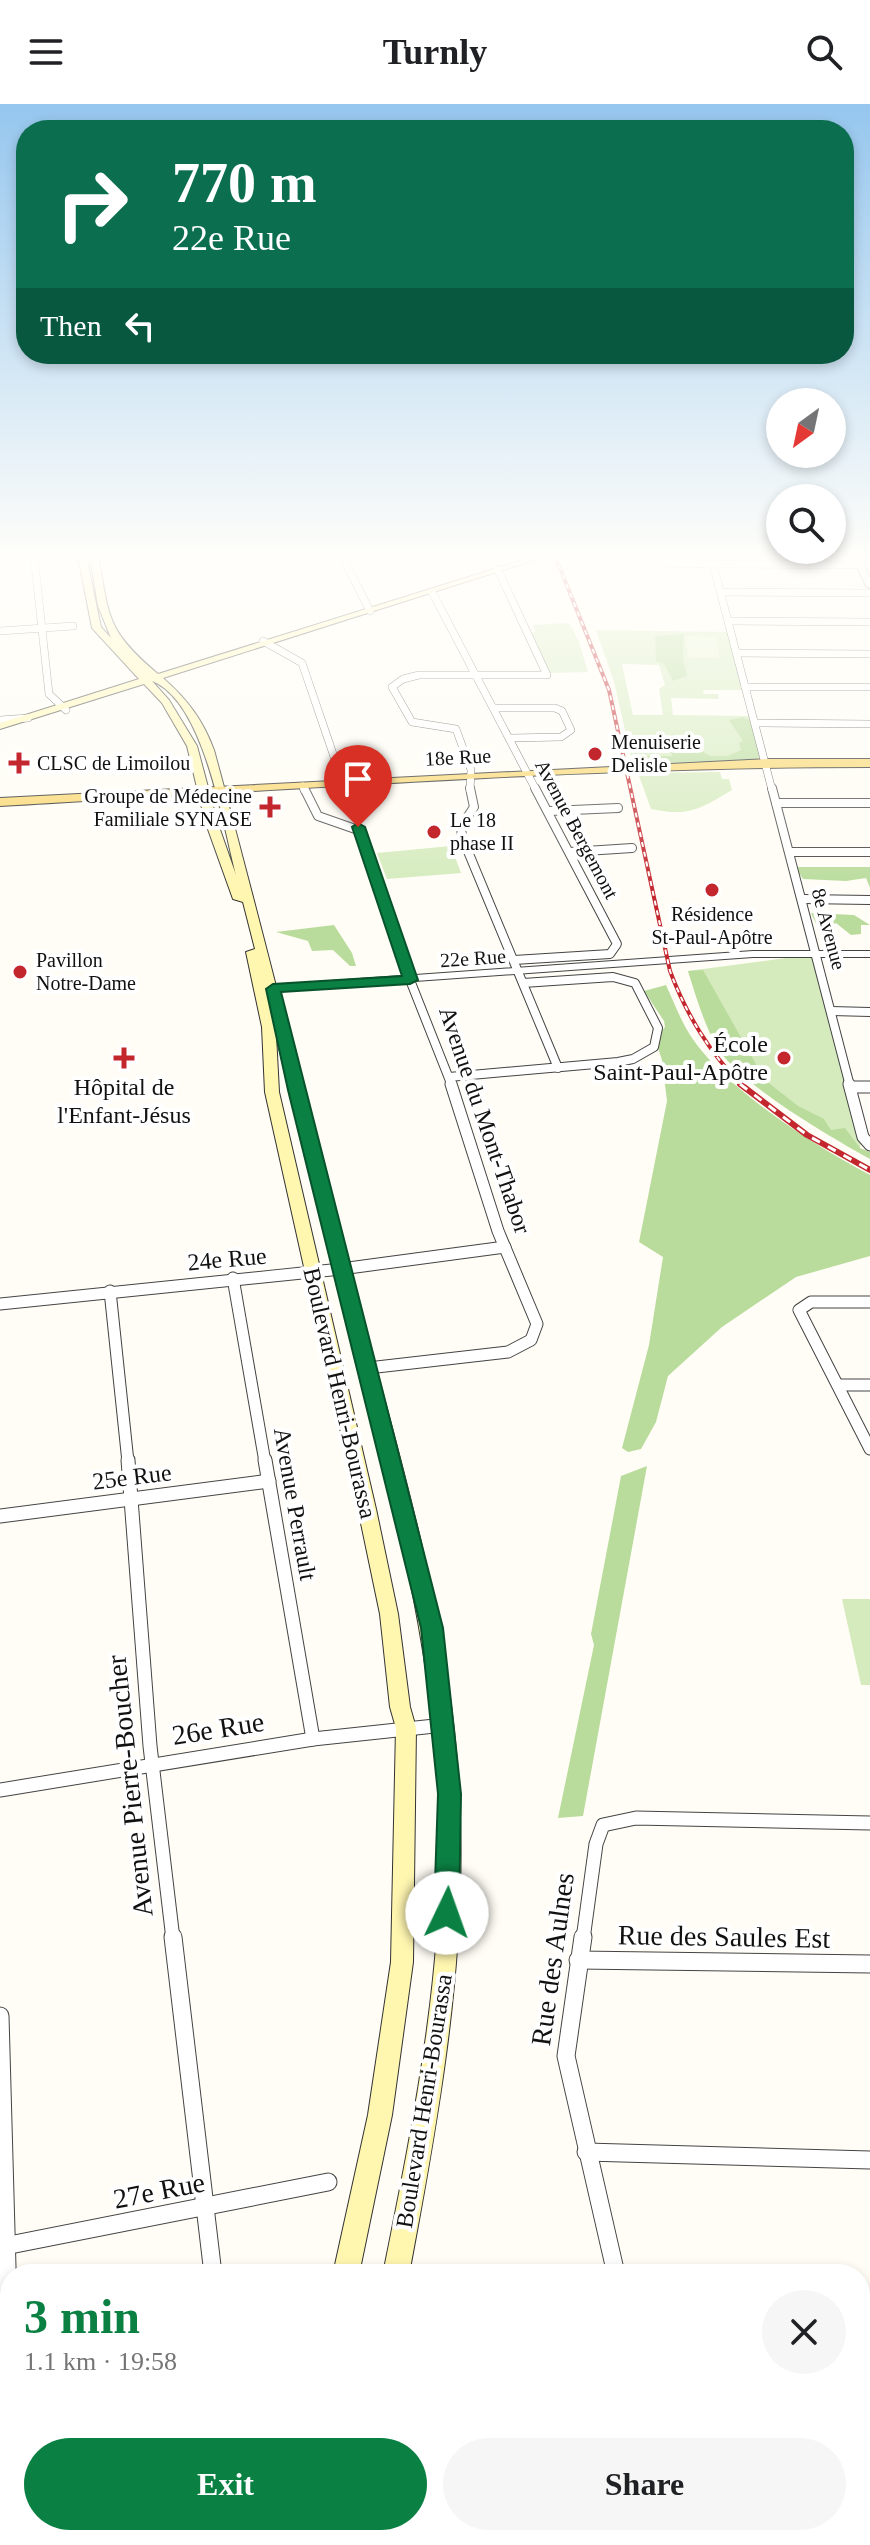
<!DOCTYPE html>
<html lang="en">
<head>
<meta charset="utf-8">
<style>
	:root { --surface:#fff; --page:#f6f6f6; --text:#202124; --muted:#757577; --accent:#0b8043 }
	body { margin:0; font-family:"Times New Roman",serif; background:var(--page); color:var(--text); height:100vh; display:flex; flex-direction:column; font-size:30px; white-space:nowrap }
	* { box-sizing:border-box; margin:0 }
	p { font-size:26px; color:var(--muted) }
	.icon { flex:none; width:44px; height:44px; fill:none; stroke:currentColor; stroke-width:2; stroke-linecap:round; stroke-linejoin:round }
	.map { position:relative; flex:1; overflow:hidden }
	.panel { position:absolute; left:0px; top:2160px; width:870px; height:282px; display:flex; flex-direction:column; background:var(--surface); border-radius:32px 32px 0 0; box-shadow:0 4px 12px #0003 }
	.panel>* { flex:none }
	.guide { position:absolute; left:16px; top:16px; width:838px; height:244px; border-radius:32px; box-shadow:0 4px 12px #0003; background:#0b6e4f; color:#fff; overflow:hidden }
	.needle { width:52px; rotate:213deg }
	.fabs { position:absolute; left:766px; top:284px; display:grid; gap:16px }
	.fabs a { display:grid; place-items:center; width:80px; height:80px; border-radius:50%; background:var(--surface); box-shadow:0 4px 12px #0003; font-size:40px }
	.pin { position:absolute; display:grid; place-items:center; width:68px; height:68px; color:#fff; margin:-82px -34px; border-radius:50% 50% 50% 0; rotate:-45deg; box-shadow:0 0 8px #0007 }
	.pin .icon { rotate:45deg }
	.me { position:absolute; width:88px; margin:-44px; rotate:3deg; stroke-linejoin:round; filter:drop-shadow(0 0 6px #0008) }
	.turn { display:flex; align-items:center; gap:28px; height:168px; padding:0 24px; font-size:36px }
	.turn .icon { width:104px; height:104px; stroke-width:2.5 }
	.turn b { display:block; font-size:56px; line-height:68px }
	.then { display:flex; align-items:center; height:76px; padding:0 24px; background:#0003; gap:16px; font-size:30px }
	.round { display:grid; place-items:center; flex:none; width:84px; height:84px; border-radius:42px; background:var(--page) }
	.overview { display:flex; align-items:center; justify-content:space-between; height:136px; padding:0 24px }
	h1 { font-size:48px; font-weight:800; line-height:60px; color:var(--accent) }
	.primary-button { display:flex; gap:16px; margin-top:auto; padding:16px 24px }
	.primary-button a { flex:1; height:92px; border-radius:48px; background:var(--accent); color:#fff; font-size:32px; font-weight:800; line-height:92px; text-align:center }
	.primary-button a+a { background:var(--page); color:var(--text) }
	header { display:flex; justify-content:space-between; align-items:center; height:104px; padding:0 24px; background:var(--surface); font-size:36px; font-weight:800 }
	.map>svg:first-child { display:block }
	.green { fill:#d5ebbd; fill-rule:evenodd }
	.forest { fill:#b9dc9c }
	.pitch { fill:#e6f2cf }
	.lines { fill:none; stroke-linecap:round; stroke-linejoin:round }
	.minor-far4-casing { stroke:#444; stroke-width:8 }
	.minor-far3-casing { stroke:#444; stroke-width:10 }
	.minor-far2-casing { stroke:#444; stroke-width:13 }
	.minor-far1-casing { stroke:#444; stroke-width:15 }
	.minor-casing { stroke:#444; stroke-width:19 }
	.tertiary-casing { stroke:#444; stroke-width:2 }
	.secondary-casing { stroke:#333; stroke-width:2 }
	.primary-casing { stroke:#222; stroke-width:2 }
	.minor-far4 { stroke:#fff; stroke-width:7 }
	.minor-far3 { stroke:#fff; stroke-width:8 }
	.minor-far2 { stroke:#fff; stroke-width:11 }
	.minor-far1 { stroke:#fff; stroke-width:13 }
	.minor { stroke:#fff; stroke-width:17 }
	.tertiary { fill:#fff; fill-rule:evenodd }
	.secondary { fill:#fff6b0; fill-rule:evenodd }
	.primary { fill:#f9d66b; fill-rule:evenodd }
	.rail-far1-casing { stroke:#c4262e; stroke-width:4 }
	.rail-casing { stroke:#c4262e; stroke-width:6 }
	.rail-far1 { stroke:#fff; stroke-width:2; stroke-dasharray:5; stroke-linecap:butt }
	.rail { stroke:#fff; stroke-width:3; stroke-dasharray:9; stroke-linecap:butt }
	.route { fill:#0b8043; stroke:#07532c; stroke-width:2 }
	.poi-dot { fill:#c4262e; stroke:#fff; stroke-width:3 }
	.labels { text-anchor:middle; stroke-width:8; stroke-linejoin:round; paint-order:stroke }
	.far-poi-label { font-size:20px; fill:#111; stroke:#fff; text-anchor:start }
	.far-street-label { font-size:20px; fill:#111; stroke:#fff }
	.poi-label { font-size:24px; fill:#111; stroke:#fff; text-anchor:end }
	.street-label { font-size:24px; fill:#111; stroke:#fff }
	.near-street-label { font-size:28px; fill:#111; stroke:#fff }
</style>
</head>
<body>
<header><svg class="icon" aria-label="menu" viewBox="0 0 24 24"><path d="M4 6h16M4 12h16M4 18h16"/></svg>Turnly<svg class="icon" aria-label="search" viewBox="0 0 24 24"><circle cx="10" cy="10" r="6"/><path d="M15 15l6 6"/></svg></header>
<div class="map">
<svg width="870" height="2441" viewBox="0 0 870 2441">
	<rect width="100%" height="100%" fill="#fffdf5"/>
	<g class="green">
		<polygon points="569,519 579,538 588,568 547,569 526,529 536,528 533,521"/>
		<path d="M596,526L732,528L745,586H703L704,590H718L719,595L671,594L673,611L753,612L768,659L634,665L614,578ZM622,560L659,561L665,581L659,585L663,611H633Z"/>
		<path d="M720,668L722,675H729L732,686C700,705 689,713 651,705L638,669Z"/>
		<polygon points="451,742 461,769 387,775 377,749"/>
		<path d="M816,850L861,1038L860,1044C825,1032 735,975 716,942C704,920 696,892 688,867Z"/>
		<polygon points="842,1495 870,1495 870,1581 861,1581"/>
	</g>
	<g class="forest">
		<polygon points="684,530 683,555 687,572 673,577 664,560 656,557 655,532"/>
		<polygon points="743,613 752,617 762,651 755,655 659,659 641,655 642,652 672,652 671,645 701,647 710,652 728,652 741,646 739,639 743,637 729,616"/>
		<polygon points="795,763 870,763 870,784 866,774 846,777 803,775"/>
		<polygon points="811,809 854,811 870,821 861,821 861,830 851,831 836,819 830,822 829,830 822,832"/>
		<polygon points="334,821 352,849 356,862 350,862 333,846 312,847 308,837 276,828"/>
		<path d="M703,866L765,976L798,1002L824,1015L831,1026L845,1024L860,1044L870,1048V1055C831,1033 738,980 717,942C704,920 696,892 688,867Z"/>
		<path d="M666,881C673,896 679,912 687,926C720,982 813,1041 870,1071V1152L796,1173L722,1223L668,1272L656,1318L641,1345L628,1348L622,1344L649,1241L663,1153L639,1138L667,997L662,956L655,935L665,923L664,917L644,887Z"/>
		<polygon points="647,1362 583,1712 558,1714 594,1541 591,1530 621,1372"/>
	</g>
	<polygon class="pitch" points="685,532 715,533 720,554 689,554"/>
	<g class="lines">
		<defs>
			<g id="minor-far4">
				<polyline points="34,452 49,590 66,606"/>
				<polyline points="342,452 370,507"/>
				<polyline points="663,452 667,459 713,460 714,464"/>
				<polyline points="707,460 870,461"/>
				<polyline points="713,460 772,686"/>
				<polyline points="432,488 536,686"/>
				<polyline points="721,488 870,489"/>
				<polyline points="729,517 870,518"/>
				<polyline points="0,527 73,522"/>
				<polyline points="263,537 302,559 343,679"/>
				<polyline points="738,549 870,550"/>
				<polyline points="745,583 870,583"/>
				<polyline points="494,604 555,604 562,607 571,626 561,633 511,634"/>
				<polyline points="0,616 28,614"/>
				<polyline points="755,619 870,620"/>
				<polyline points="303,682 304,686"/>
				<polyline points="470,686 471,666 456,625 412,618 392,583 403,575 419,571 547,571 498,466"/>
			</g>
			<g id="minor-far3">
				<polyline points="304,684 318,712 361,727 410,876 452,982"/>
				<polyline points="470,684 474,703 461,723 462,733 558,964"/>
				<polyline points="772,684 850,982"/>
				<polyline points="776,699 870,699"/>
				<polyline points="550,707 618,704"/>
				<polyline points="570,748 632,744"/>
				<polyline points="790,748 870,748"/>
				<polyline points="803,795 870,796"/>
				<polyline points="514,856 610,850 617,840 535,684"/>
				<polyline points="831,907 870,908"/>
				<polyline points="449,973 618,958 633,955 654,943 658,924 635,879 613,873 523,879"/>
			</g>
			<g id="minor-far2">
				<polyline points="849,980 863,1033 870,1041"/>
				<polyline points="853,983 870,983"/>
				<polyline points="233,1174 265,1358"/>
				<polyline points="110,1187 128,1358"/>
				<polyline points="870,1198 811,1198 799,1206 870,1345"/>
				<polyline points="0,1200 341,1165 505,1143"/>
				<polyline points="368,1264 508,1248 531,1236 537,1220 498,1127 451,980"/>
				<polyline points="839,1281 870,1281"/>
			</g>
			<g id="minor-far1">
				<polyline points="128,1356 150,1642 173,1835"/>
				<polyline points="265,1356 313,1635"/>
				<polyline points="0,1412 269,1377"/>
				<polyline points="0,1686 313,1635 444,1621"/>
				<polyline points="583,1835 596,1740 603,1721 636,1714 870,1719"/>
			</g>
			<g id="minor">
				<polyline points="173,1833 213,2170"/>
				<polyline points="583,1833 566,1952 616,2170"/>
				<polyline points="578,1856 870,1860"/>
				<polyline points="0,1912 10,2270"/>
				<polyline points="586,2048 870,2056"/>
				<polyline points="0,2143 328,2078"/>
				<polyline points="860,2274 870,2274"/>
				<polyline points="15,2432 15,2441"/>
				<polyline points="835,2432 837,2441"/>
				<polyline points="236,2441 237,2432"/>
			</g>
			<g id="tertiary">
				<polygon points="852,452 860,452 870,474 870,484 866,482"/>
				<polygon points="753,847 870,847 870,853 753,853 261,888 255,885 261,882"/>
			</g>
			<g id="secondary">
				<path d="M78,452H86L101,523L111,534L98,502L90,452H98C110,515 106,526 158,570L536,452H547L163,574C187,595 203,616 214,646C262,822 305,1000 352,1176C397,1345 450,1513 459,1689C468,1851 439,2011 409,2170H383C415,2011 448,1849 439,1686C430,1534 391,1386 353,1239C326,1136 301,1034 276,931L279,988L376,1405L398,1510L410,1603L416,1624L413,1858L392,2011L359,2170H333L368,2011L391,1858L396,1624L390,1603L380,1510L358,1405L265,988L262,923L246,848L255,845L243,798L233,795L205,717L187,642L162,599L144,580L0,625V619L139,575L92,524ZM152,577C204,597 223,721 236,771L217,717L197,642L169,596Z"/>
				<polygon points="275,2432 303,2432 301,2441 273,2441"/>
				<polygon points="330,2432 358,2432 357,2441 329,2441"/>
			</g>
			<path id="primary" d="M768,655H870V663C580,663 290,686 0,702V694Z"/>
		</defs>
		<use href="#minor-far4" class="minor-far4-casing"/>
		<use href="#minor-far3" class="minor-far3-casing"/>
		<use href="#minor-far2" class="minor-far2-casing"/>
		<use href="#minor-far1" class="minor-far1-casing"/>
		<use href="#minor" class="minor-casing"/>
		<use href="#tertiary" class="tertiary-casing"/>
		<use href="#secondary" class="secondary-casing"/>
		<use href="#primary" class="primary-casing"/>
		<use href="#minor-far4" class="minor-far4"/>
		<use href="#minor-far3" class="minor-far3"/>
		<use href="#minor-far2" class="minor-far2"/>
		<use href="#minor-far1" class="minor-far1"/>
		<use href="#minor" class="minor"/>
		<use href="#tertiary" class="tertiary"/>
		<use href="#secondary" class="secondary"/>
		<use href="#primary" class="primary"/>
		<defs>
			<path id="rail-far1" d="M555,452L609,586L670,867C687,912 709,947 742,982"/>
			<polyline id="rail" points="740,980 807,1031 870,1066"/>
		</defs>
		<use href="#rail-far1" class="rail-far1-casing"/>
		<use href="#rail" class="rail-casing"/>
		<use href="#rail-far1" class="rail-far1"/>
		<use href="#rail" class="rail"/>
	</g>
	<linearGradient id="sky" x2="0" y2="1"><stop stop-color="#95c6ee"/><stop offset="0.57" stop-color="#fffefa"/><stop offset="1" stop-color="#fffefa" stop-opacity="0"/></linearGradient>
	<rect width="870" height="793" fill="url(#sky)"/>
	<polygon class="route" points="358,719 365,723 418,876 410,880 281,888 443,1524 461,1690 459,1809 456,1816 447,1819 438,1816 434,1809 438,1690 421,1524 288,986 266,885 273,880 402,872 352,723"/>
	<g class="poi-dot">
		<circle cx="595" cy="650" r="8"/>
		<path d="M15 647h8v8h8v8h-8v8h-8v-8h-8v-8h8z"/>
		<path d="M266 691h8v8h8v8h-8v8h-8v-8h-8v-8h8z"/>
		<circle cx="434" cy="728" r="8"/>
		<circle cx="712" cy="786" r="8"/>
		<circle cx="20" cy="868" r="8"/>
		<path d="M120 942h8v8h8v8h-8v8h-8v-8h-8v-8h8z"/>
		<circle cx="784" cy="954" r="8"/>
	</g>
	<g class="labels">
		<g class="far-poi-label">
			<text x="611" y="645">Menuiserie<tspan x="611" dy="23">Delisle</tspan></text>
			<text x="37" y="666">CLSC de Limoilou</text>
			<text x="252" y="699" text-anchor="end">Groupe de Médecine<tspan x="252" dy="23">Familiale SYNASE</tspan></text>
			<text x="450" y="723">Le 18<tspan x="450" dy="23">phase II</tspan></text>
			<text x="712" y="817" text-anchor="middle">Résidence<tspan x="712" dy="23">St-Paul-Apôtre</tspan></text>
			<text x="36" y="863">Pavillon<tspan x="36" dy="23">Notre-Dame</tspan></text>
		</g>
		<g class="far-street-label">
			<text transform="translate(458 653) rotate(-3)" y="7">18e Rue</text>
			<text transform="translate(577 725) rotate(62)" y="7">Avenue Bergemont</text>
			<text transform="translate(829 825) rotate(75)" y="7">8e Avenue</text>
			<text transform="translate(473 854) rotate(-4)" y="7">22e Rue</text>
		</g>
		<g class="poi-label">
			<text x="768" y="948">École<tspan x="768" dy="28">Saint-Paul-Apôtre</tspan></text>
			<text x="124" y="991" text-anchor="middle">Hôpital de<tspan x="124" dy="28">l'Enfant-Jésus</tspan></text>
		</g>
		<g class="street-label">
			<text transform="translate(485 1016) rotate(71)" y="8">Avenue du Mont-Thabor</text>
			<text transform="translate(227 1155) rotate(-5)" y="8">24e Rue</text>
			<text transform="translate(340 1289) rotate(77)" y="8">Boulevard Henri-Bourassa</text>
			<text transform="translate(132 1373) rotate(-7)" y="8">25e Rue</text>
			<text transform="translate(295 1400) rotate(80)" y="8">Avenue Perrault</text>
			<text transform="translate(424 1997) rotate(-81)" y="8">Boulevard Henri-Bourassa</text>
		</g>
		<g class="near-street-label">
			<text transform="translate(218 1624) rotate(-9)" y="10">26e Rue</text>
			<text transform="translate(129 1682) rotate(-96)" y="10">Avenue Pierre-Boucher</text>
			<text transform="translate(724 1832) rotate(1)" y="10">Rue des Saules Est</text>
			<text transform="translate(552 1855) rotate(-82)" y="10">Rue des Aulnes</text>
			<text transform="translate(159 2086) rotate(-11)" y="10">27e Rue</text>
		</g>
	</g>
</svg>
<div class="fabs">
<a><svg class="needle" viewBox="-14 -14 28 28"><path d="M0-13l5 13h-10z" fill="#e53935"/><path d="M0 13l5-13h-10z" fill="#757577"/></svg></a>
<a><svg class="icon" aria-label="search" viewBox="0 0 24 24"><circle cx="10" cy="10" r="6"/><path d="M15 15l6 6"/></svg></a>
</div>
<div class="pin" style="left:358px;top:723px;background:#d93025"><svg class="icon" aria-label="arrive" viewBox="0 0 24 24"><path d="M6 21V4h12l-3 4 3 4H6"/></svg></div>
<svg class="me" style="left:447px;top:1809px" viewBox="-20 -20 40 40"><circle r="19" fill="#fff"/><path d="M0-13L10 11 0 6-10 11z" fill="#0b8043"/></svg>
<div class="guide">
<div class="turn"><svg class="icon" aria-label="right" viewBox="0 0 24 24"><path d="M7 20v-9h11M14 6l5 5-5 5"/></svg><div><b>770 m</b>22e Rue</div></div>
<div class="then">Then<svg class="icon" aria-label="left" viewBox="0 0 24 24"><path d="M17 20v-9H6M10 6l-5 5 5 5"/></svg></div>
</div>
<section class="panel">
<div class="overview"><div><h1>3 min</h1><p>1.1 km · 19:58</p></div><a class="round"><svg class="icon" aria-label="close" viewBox="0 0 24 24"><path d="M6 6l12 12M18 6L6 18"/></svg></a></div>
<div class="primary-button"><a>Exit</a><a>Share</a></div>
</section>
</div>
</body>
</html>
